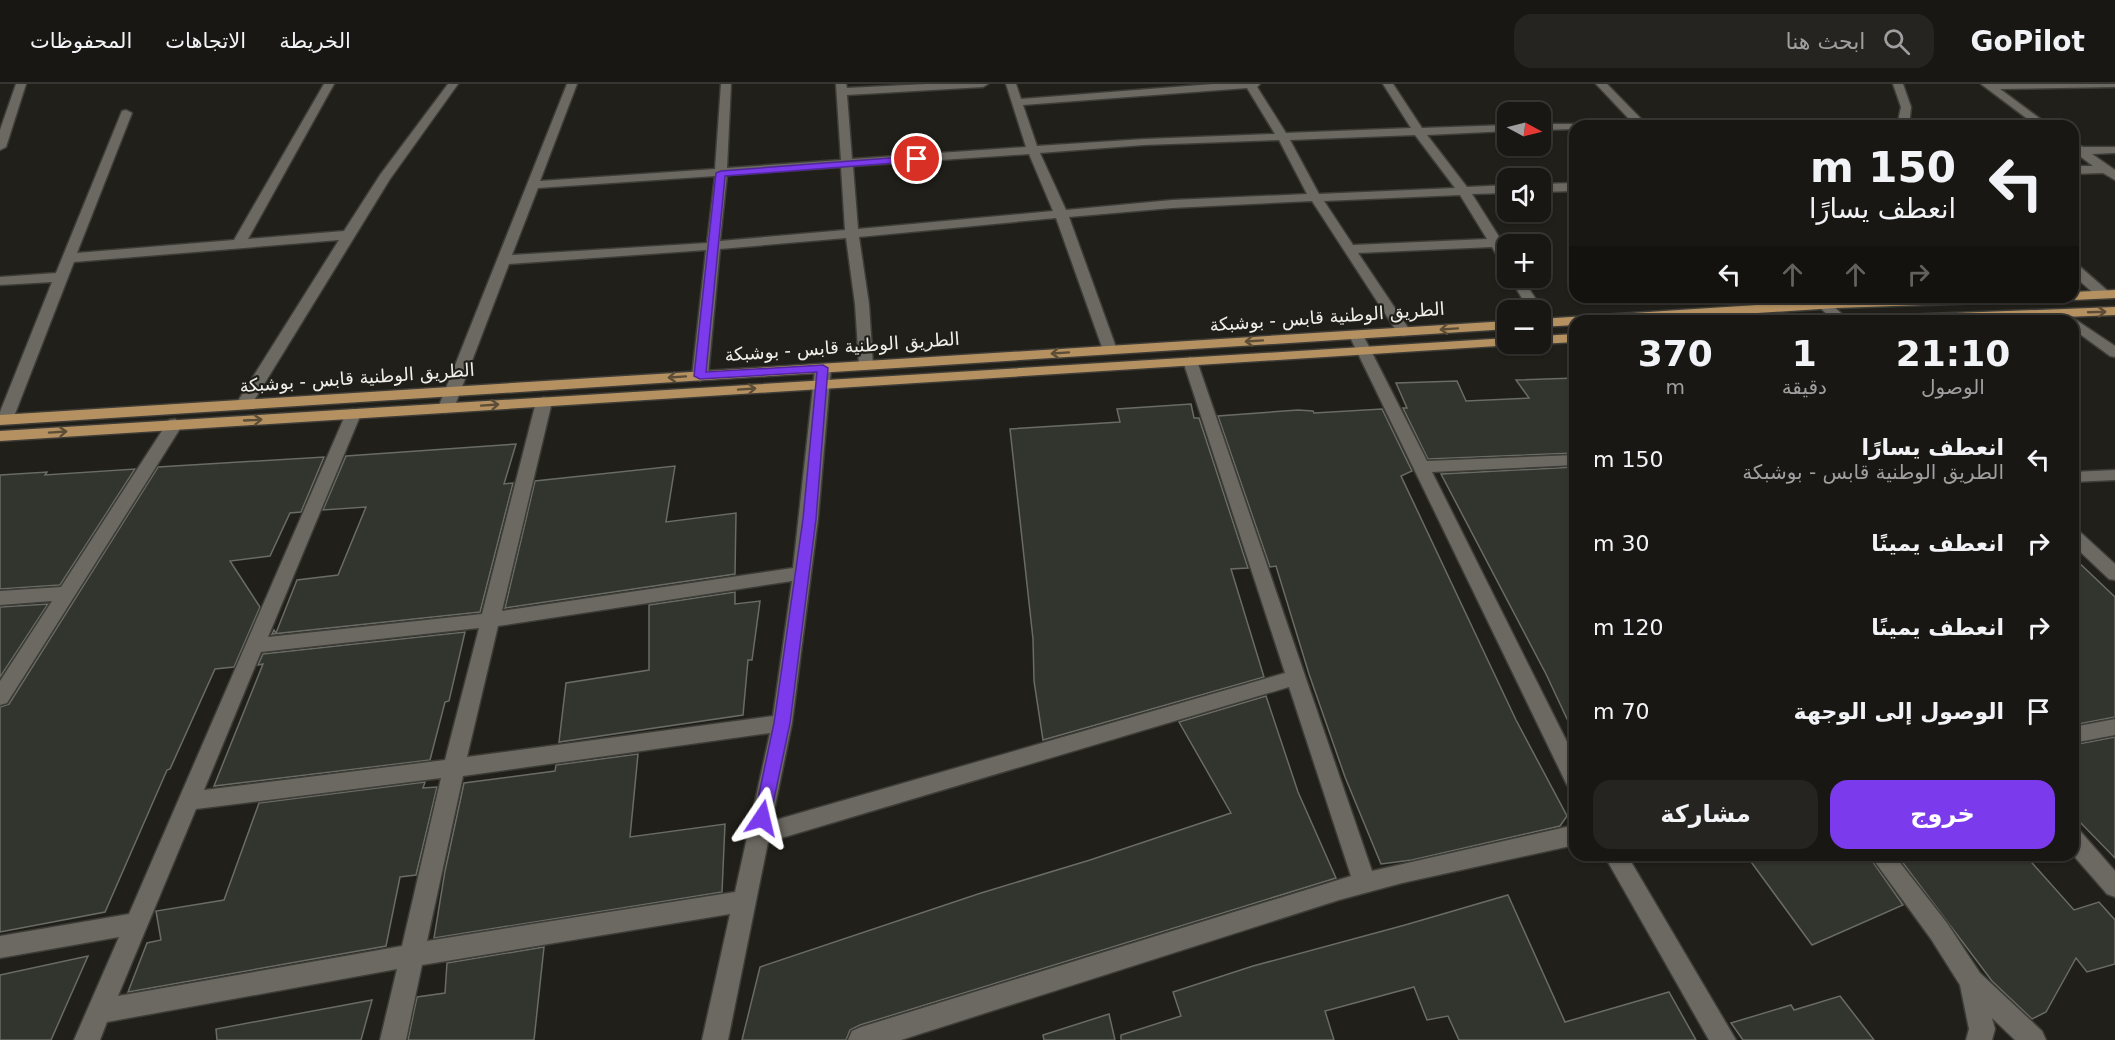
<!DOCTYPE html>
<html lang="ar">
<head>
<meta charset="utf-8">
<style>
	:root { --surface:#191713; --page:#262421; --text:#f1f3f6; --muted:#9f9fa0; --line:#373633; --accent:#7c3aed }
	body { margin:0; font-family:"DejaVu Sans","Noto Sans Arabic",sans-serif; background:var(--page); color:var(--text); direction:rtl; height:100vh; display:flex; flex-direction:column; font-size:22px; white-space:nowrap }
	* { box-sizing:border-box; margin:0 }
	p { font-size:20px; color:var(--muted) }
	.icon { flex:none; width:33px; height:33px; fill:none; stroke:currentColor; stroke-width:2; stroke-linecap:round; stroke-linejoin:round }
	.map { position:relative; flex:1; overflow:hidden; direction:ltr }
	.drawer { position:absolute; left:1569px; top:231px; width:510px; height:546px; display:flex; flex-direction:column; background:var(--surface); border-radius:18px; box-shadow:0 2px 4px #0004,0 0 0 2px var(--line); direction:rtl }
	.drawer>* { flex:none }
	.banner { position:absolute; left:1569px; top:36px; width:510px; height:183px; border-radius:18px; box-shadow:0 2px 4px #0004,0 0 0 2px var(--line); direction:rtl; background:#191713; color:var(--text); overflow:hidden }
	.needle { width:39px; rotate:97deg }
	.tools { position:absolute; left:1497px; top:18px; display:grid; gap:12px }
	.tools a { display:grid; place-items:center; width:54px; height:54px; border-radius:12px; background:var(--surface); box-shadow:0 2px 4px #0004,0 0 0 2px var(--line); font-size:30px }
	.pin { position:absolute; display:grid; place-items:center; width:51px; height:51px; color:#fff; margin:-26px; border:3px solid #fff; border-radius:50%; box-shadow:0 2px 6px #0007 }
	.me { position:absolute; width:66px; margin:-33px; rotate:10deg; stroke-linejoin:round; filter:drop-shadow(0 0 4px #0008) }
	.turn { display:flex; align-items:center; gap:21px; height:126px; padding:0 24px; font-size:27px }
	.turn .icon { width:78px; height:78px; stroke-width:2.5 }
	.turn b { display:block; font-size:42px; line-height:51px }
	.lanes { display:flex; align-items:center; height:57px; padding:0 24px; background:#0003; justify-content:center; gap:30px; direction:ltr }
	.lanes .off { opacity:.35 }
	.eta { display:flex; justify-content:space-evenly; align-items:center; height:102px; text-align:center }
	.eta b { font-size:36px; font-weight:700; line-height:42px }
	.primary-button { display:flex; gap:12px; margin-top:auto; padding:12px 24px }
	.primary-button a { flex:1; height:69px; border-radius:18px; background:var(--accent); color:#fff; font-size:24px; font-weight:700; line-height:69px; text-align:center }
	.primary-button a+a { background:var(--page); color:var(--text) }
	ul { padding:0; list-style:none }
	li { display:flex; align-items:center; gap:18px; height:84px; padding:0 24px }
	li div { flex:1 }
	li b { display:block; font-size:22px }
	li em { font-style:normal }
	header { display:flex; align-items:center; gap:36px; box-sizing:border-box; height:84px; padding:0 30px; background:var(--surface); border-bottom:2px solid var(--line) }
	header strong { font-size:28px }
	nav { display:flex; gap:33px; margin-inline-start:auto; font-size:21px }
	.search { width:420px; height:54px; background:var(--page); display:flex; align-items:center; gap:15px; box-sizing:border-box; padding:0 21px; border-radius:18px; color:var(--muted); font-size:22px }
	.map>svg:first-child { display:block }
	.building { fill:#32342e; stroke:#696c64; stroke-width:1.5 }
	.lines { fill:none; stroke-linecap:round; stroke-linejoin:round }
	.street-casing { stroke:#3d3c37; stroke-width:3 }
	.primary-casing { stroke:#3d3c37; stroke-width:3 }
	.street { fill:#6b6961; fill-rule:evenodd }
	.primary { fill:#b59162; fill-rule:evenodd }
	.oneway { stroke:#5c4d36 }
	.route { fill:#7c3aed; stroke:#51269a; stroke-width:1.5 }
	.labels { text-anchor:middle; stroke-width:4.5; stroke-linejoin:round; paint-order:stroke }
	.street-label { font-size:18px; fill:#f0efea; stroke:#211f19 }
</style>
</head>
<body>
<header>
<strong>GoPilot</strong>
<div class="search"><svg class="icon" aria-label="search" viewBox="0 0 24 24"><circle cx="10" cy="10" r="6"/><path d="M15 15l6 6"/></svg>ابحث هنا</div>
<nav><a>الخريطة</a><a>الاتجاهات</a><a>المحفوظات</a></nav>
</header>
<div class="map">
<svg width="2115" height="956" viewBox="0 0 2115 956">
	<rect width="100%" height="100%" fill="#211f19"/>
	<g class="building">
		<polygon points="1575,294 1575,369 1428,375 1403,324 1407,324 1396,299 1457,297 1466,317 1529,314 1516,296"/>
		<polygon points="1191,320 1194,334 1199,334 1248,484 1231,485 1264,593 1043,656 1034,597 1033,555 1010,345 1120,338 1117,325"/>
		<polygon points="1382,325 1412,387 1401,392 1516,636 1567,732 1560,742 1412,776 1381,780 1345,693 1309,590 1276,482 1270,483 1218,332 1298,326 1313,327 1314,329"/>
		<polygon points="516,360 504,400 513,399 480,528 272,550 274,546 276,549 297,496 338,491 366,423 323,426 346,372"/>
		<polygon points="324,373 301,428 290,429 270,472 230,477 260,523 234,583 215,585 170,685 167,686 105,828 0,848 0,623 9,620 158,383"/>
		<polygon points="675,382 666,438 736,429 735,490 505,524 535,397"/>
		<polygon points="1575,383 1575,652 1546,590 1441,390"/>
		<polygon points="135,385 60,501 0,505 0,391 47,388 45,391"/>
		<polygon points="2073,473 2115,513 2115,633 2073,641"/>
		<polygon points="735,508 735,520 760,517 752,576 748,576 743,631 559,658 566,599 649,586 649,521"/>
		<polygon points="48,520 0,593 0,523"/>
		<polygon points="465,548 449,617 445,618 430,676 214,702 263,580 258,581 263,570"/>
		<polygon points="1266,612 1298,708 1336,794 860,941 850,946 846,956 742,956 760,883 981,809 1090,776 1231,729 1179,638"/>
		<polygon points="2115,653 2115,774 2073,731 2073,661"/>
		<polygon points="638,670 630,753 725,740 722,808 434,854 445,787 464,699 555,687 556,681"/>
		<polygon points="425,698 423,704 437,703 416,791 400,793 386,862 128,908 147,859 161,856 156,827 224,816 259,719"/>
		<polygon points="1746,771 1868,771 1903,821 1812,861"/>
		<polygon points="1897,771 2025,771 2074,826 2099,818 2115,836 2115,880 2087,888 2076,874 2046,928 2032,935 1992,897"/>
		<polygon points="1508,811 1565,938 1669,908 1696,956 1459,956 1448,932 1427,936 1414,903 1325,927 1334,956 1121,956 1121,951 1181,932 1173,908 1253,882 1405,841"/>
		<polygon points="544,863 534,956 408,956 417,913 445,909 447,879"/>
		<polygon points="88,872 51,956 0,956 0,891"/>
		<polygon points="1840,912 1874,956 1743,956 1731,939 1791,921 1794,926"/>
		<polygon points="372,916 361,956 217,956 216,945"/>
		<polygon points="1109,930 1115,956 1044,956 1043,951"/>
	</g>
	<g class="lines">
		<defs>
			<g id="street">
				<polygon points="16,0 26,0 6,63 0,66 0,46"/>
				<polygon points="324,0 334,0 248,155 344,147 380,91 448,0 458,0 390,95 250,323 238,323 236,320 339,156 74,178 13,335 11,338 0,339 0,328 52,198 0,201 0,193 56,189 122,27 126,26 132,29 77,169 234,156"/>
				<path d="M567,0H577L540,97L715,85L721,0H731L727,84L841,76L836,0H846L847,4L926,0H988L983,3L847,11L852,75L1026,63L1006,0H1016L1021,15L1213,0H1260L1257,3L1286,49L1411,44L1383,0H1393L1422,44L1508,41V47L1427,51L1467,103L1508,101V109L1472,110L1508,167V183L1503,182L1492,163L1358,169L1411,248L1404,252L1397,248L1312,117L1172,124L1069,133L1117,266L1110,270L1103,266L1056,134L859,153L869,220L873,281L866,285L859,281L855,220L846,154L720,165L708,292L700,297L692,292L706,166L509,180L454,324L446,329L440,327L438,324ZM1247,4L1275,50L1144,55L1037,62L1023,21ZM1415,51L1455,104L1319,110L1290,56ZM1279,56L1307,110L1172,116L1066,126L1040,69L1144,61ZM1029,70L1053,127L858,145L853,82ZM841,83L845,146L720,157L727,91ZM715,92L707,159L512,171L538,104ZM1460,111L1487,155L1353,161L1324,117Z"/>
				<polygon points="1596,0 1607,0 1648,42 1575,42 1575,45 1540,46 1540,40 1580,40 1631,37"/>
				<polygon points="1893,0 1903,0 1911,23 1909,42 1897,42 1901,23"/>
				<polygon points="1981,0 2115,0 2115,3 2000,5 2050,42 2037,42"/>
				<polygon points="2073,59 2083,63 2115,63 2115,69 2092,70 2115,86 2115,96 2103,89 2073,90 2073,82 2093,82 2073,67"/>
				<polygon points="1575,99 1575,107 1540,108 1540,100"/>
				<polygon points="2073,180 2078,181 2109,208 2111,211 2109,214 2099,214 2073,191"/>
				<polygon points="1510,194 1522,194 1543,226 1541,229 1540,226 1529,226"/>
				<polygon points="1809,213 1824,213 1849,237 1834,237"/>
				<polygon points="2073,234 2115,262 2115,273 2110,272 2073,245 2073,237 2067,237"/>
				<polygon points="1356,247 1363,251 1427,377 1575,371 1575,381 1432,388 1575,674 1575,704 1567,701 1349,251"/>
				<path d="M1190,273L1197,277L1372,787L1575,741V761L1402,799L1339,816L901,956H848L852,947L861,943L1351,792L1289,603L768,758L728,956H702L730,830L422,881L406,956H380L397,885L107,938L100,956H74L119,853L0,874V852L129,830L347,327L353,325L361,330L268,553L482,530L536,318L544,313L552,318L502,527L793,484L815,284L818,281H828L831,284L818,435L792,639L772,737L1285,589L1183,277ZM792,497L773,632L467,673L498,542ZM479,544L445,676L204,706L261,568ZM770,649L735,808L427,857L463,692ZM441,694L402,862L118,912L196,725Z"/>
				<polygon points="175,335 183,340 7,619 0,621 0,597 52,517 0,521 0,507 61,503 169,336"/>
				<polygon points="2115,386 2115,396 2073,398 2073,388"/>
				<polygon points="2073,445 2079,447 2115,480 2115,496 2109,495 2073,461"/>
				<polygon points="2115,635 2115,651 2073,659 2073,643"/>
				<polygon points="2073,745 2081,748 2115,787 2115,813 2107,810 2073,771"/>
				<polygon points="1604,771 1627,771 1736,956 1709,956"/>
				<polygon points="1870,771 1894,771 1947,839 1980,889 2042,947 2046,956 2015,956 1992,934 1995,945 1992,956 1966,956 1969,945 1960,901 1931,855"/>
			</g>
			<g id="primary">
				<polygon points="2115,206 2115,214 2073,216 2067,213 2073,213 2073,208"/>
				<polygon points="1918,213 2048,213 2041,217 1835,224 1637,237 1575,237 1575,241 1540,243 1540,235 1835,216"/>
				<polygon points="2115,223 2115,231 1963,237 1843,237 1850,233"/>
				<polygon points="1508,237 1508,245 0,341 0,331"/>
				<polygon points="1575,250 1575,258 1540,260 1536,260 1540,260 1540,252"/>
				<polygon points="1508,254 1508,260 1514,260 1513,261 0,357 0,347"/>
			</g>
		</defs>
		<use href="#street" class="street-casing"/>
		<use href="#primary" class="primary-casing"/>
		<use href="#street" class="street"/>
		<use href="#primary" class="primary"/>
	</g>
	<defs><path id="oneway-shaft" d="M-6 0H5M1.5-3L5.5 0L1.5 3" fill="none" stroke-width="1.6" stroke-linecap="round" stroke-linejoin="round" transform="scale(1.5)"/></defs>
	<g class="oneway">
		<use href="#oneway-shaft" transform="translate(2097 228) rotate(-2)"/>
		<use href="#oneway-shaft" transform="translate(1449 245) rotate(176)"/>
		<use href="#oneway-shaft" transform="translate(1254 257) rotate(176)"/>
		<use href="#oneway-shaft" transform="translate(1060 269) rotate(176)"/>
		<use href="#oneway-shaft" transform="translate(677 293) rotate(176)"/>
		<use href="#oneway-shaft" transform="translate(747 305) rotate(-4)"/>
		<use href="#oneway-shaft" transform="translate(490 321) rotate(-4)"/>
		<use href="#oneway-shaft" transform="translate(253 336) rotate(-3)"/>
		<use href="#oneway-shaft" transform="translate(58 348) rotate(-4)"/>
	</g>
	<polygon class="route" points="917,72 921,75 920,77 725,92 706,288 823,281 828,284 816,435 790,639 770,734 768,739 762,741 756,739 754,734 774,639 803,435 817,288 700,295 694,292 716,89 721,87"/>
	<g class="labels">
		<g class="street-label">
			<text transform="translate(1327 233) rotate(-4)" y="6">الطريق الوطنية قابس - بوشبكة</text>
			<text transform="translate(842 263) rotate(-4)" y="6">الطريق الوطنية قابس - بوشبكة</text>
			<text transform="translate(357 294) rotate(-4)" y="6">الطريق الوطنية قابس - بوشبكة</text>
		</g>
	</g>
</svg>
<div class="tools">
<a><svg class="needle" viewBox="-14 -14 28 28"><path d="M0-13l5 13h-10z" fill="#e53935"/><path d="M0 13l5-13h-10z" fill="#9f9fa0"/></svg></a>
<a><svg class="icon" aria-label="sound" viewBox="0 0 24 24"><path d="M4 9h4l5-4v14l-5-4H4zM17 9q2 3 0 6"/></svg></a>
<a>+</a>
<a>−</a>
</div>
<div class="pin" style="left:917px;top:75px;background:#d93025"><svg class="icon" aria-label="arrive" viewBox="0 0 24 24"><path d="M6 21V4h12l-3 4 3 4H6"/></svg></div>
<svg class="me" style="left:762px;top:734px" viewBox="-20 -20 40 40"><path d="M0-17L14 15 0 8-14 15z" fill="#7c3aed" stroke="#fff" stroke-width="4"/></svg>
<div class="banner">
<div class="turn"><svg class="icon" aria-label="left" viewBox="0 0 24 24"><path d="M17 20v-9H6M10 6l-5 5 5 5"/></svg><div><b>150 m</b>انعطف يسارًا</div></div>
<div class="lanes"><svg class="icon" aria-label="left" viewBox="0 0 24 24"><path d="M17 20v-9H6M10 6l-5 5 5 5"/></svg><svg class="icon off" aria-label="ahead" viewBox="0 0 24 24"><path d="M12 20V5M6 11l6-6 6 6"/></svg><svg class="icon off" aria-label="ahead" viewBox="0 0 24 24"><path d="M12 20V5M6 11l6-6 6 6"/></svg><svg class="icon off" aria-label="right" viewBox="0 0 24 24"><path d="M7 20v-9h11M14 6l5 5-5 5"/></svg></div>
</div>
<section class="drawer">
<div class="eta">
<div><b>21:10</b><p>الوصول</p></div>
<div><b>1</b><p>دقيقة</p></div>
<div><b>370</b><p>m</p></div>
</div>
<ul>
<li><svg class="icon" aria-label="left" viewBox="0 0 24 24"><path d="M17 20v-9H6M10 6l-5 5 5 5"/></svg><div><b>انعطف يسارًا</b><p>الطريق الوطنية قابس - بوشبكة</p></div><em>150 m</em></li>
<li><svg class="icon" aria-label="right" viewBox="0 0 24 24"><path d="M7 20v-9h11M14 6l5 5-5 5"/></svg><div><b>انعطف يمينًا</b></div><em>30 m</em></li>
<li><svg class="icon" aria-label="right" viewBox="0 0 24 24"><path d="M7 20v-9h11M14 6l5 5-5 5"/></svg><div><b>انعطف يمينًا</b></div><em>120 m</em></li>
<li><svg class="icon" aria-label="arrive" viewBox="0 0 24 24"><path d="M6 21V4h12l-3 4 3 4H6"/></svg><div><b>الوصول إلى الوجهة</b></div><em>70 m</em></li>
</ul>
<div class="primary-button"><a>خروج</a><a>مشاركة</a></div>
</section>
</div>
</body>
</html>
